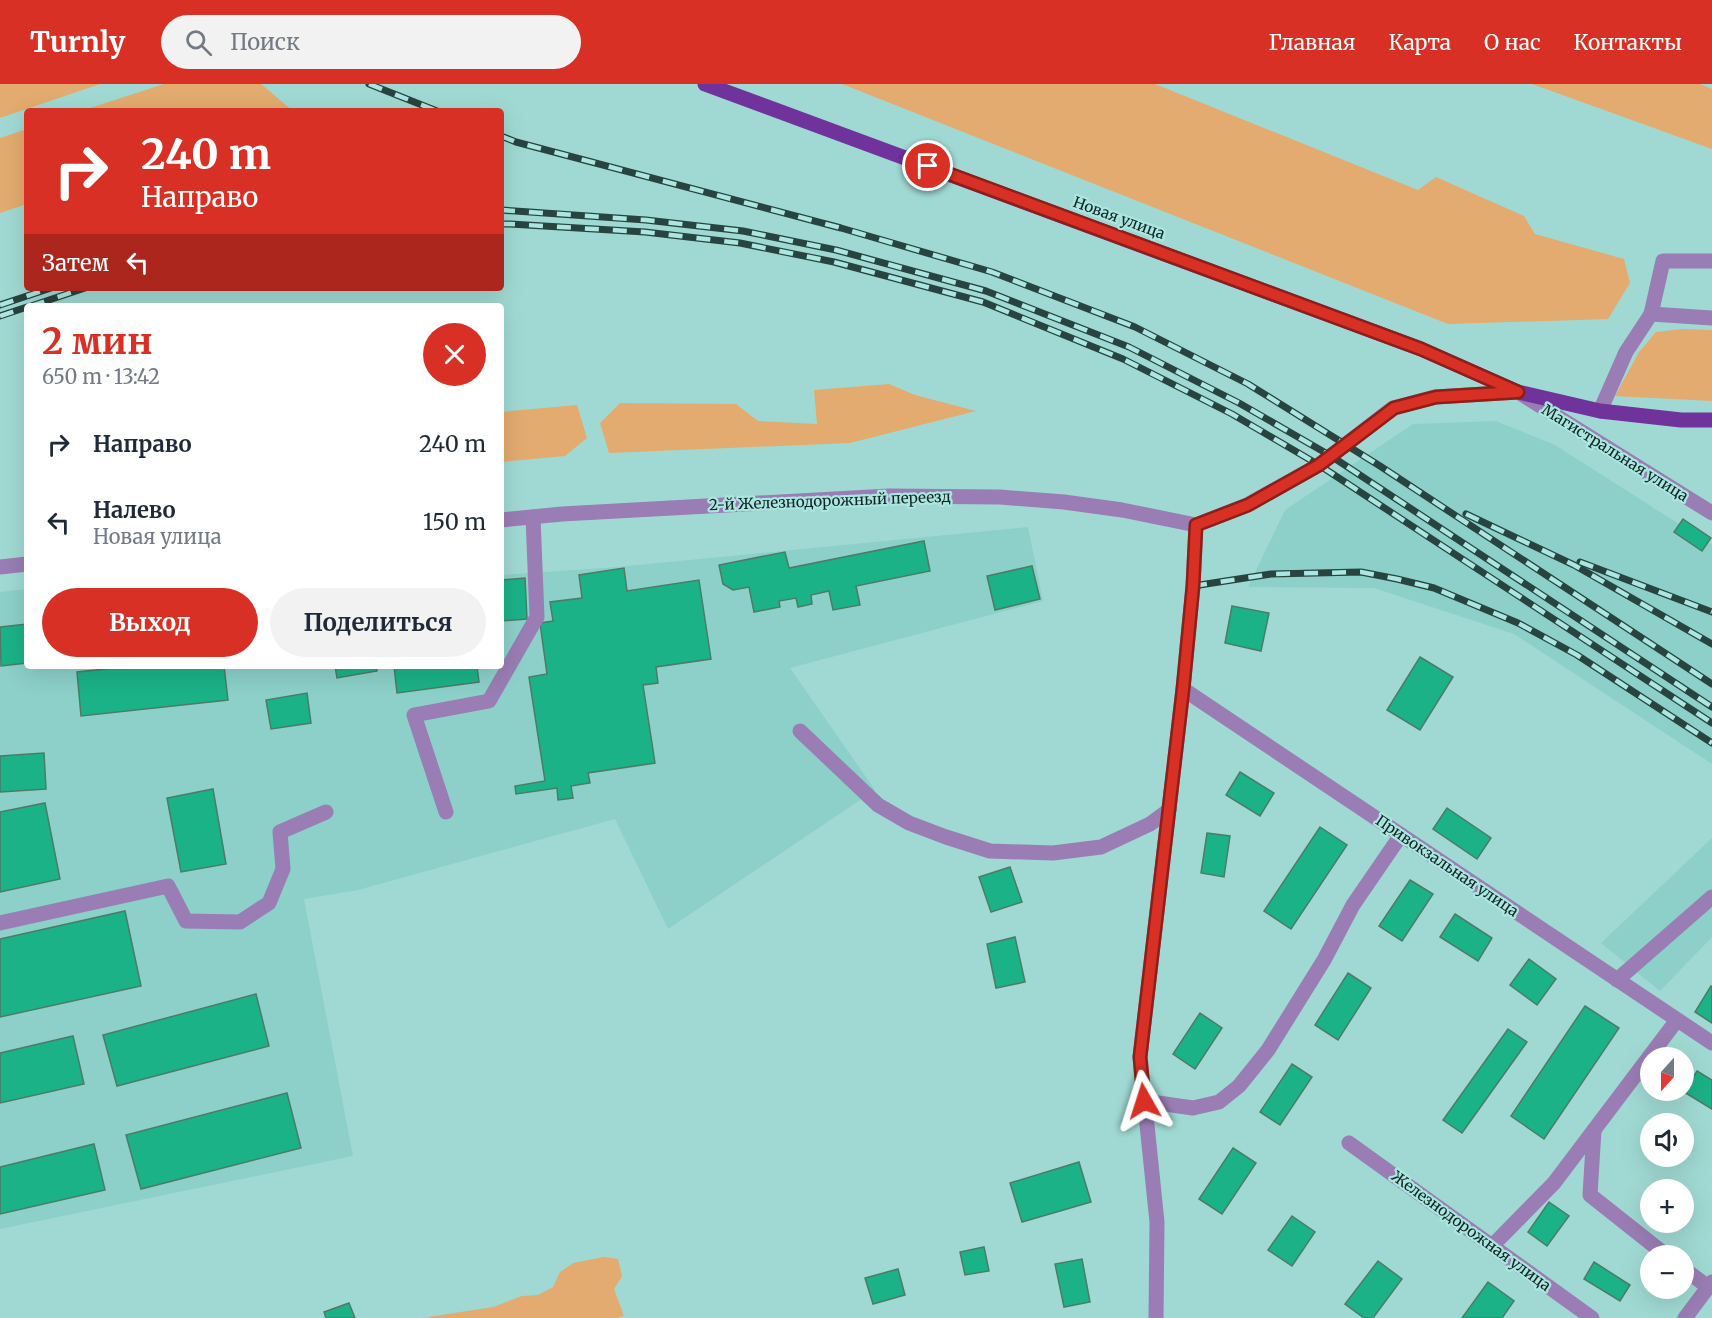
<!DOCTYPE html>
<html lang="ru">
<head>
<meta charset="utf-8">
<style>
	:root { --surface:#fff; --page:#f2f2f3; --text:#1f2937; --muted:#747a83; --accent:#d93025 }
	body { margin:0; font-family:Merriweather,serif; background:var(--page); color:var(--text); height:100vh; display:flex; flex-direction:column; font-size:22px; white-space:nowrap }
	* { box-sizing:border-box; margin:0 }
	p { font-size:20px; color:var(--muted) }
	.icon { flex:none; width:33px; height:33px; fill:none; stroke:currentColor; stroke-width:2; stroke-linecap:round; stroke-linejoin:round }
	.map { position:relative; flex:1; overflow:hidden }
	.side { position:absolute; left:24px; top:219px; width:480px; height:366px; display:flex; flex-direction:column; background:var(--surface); border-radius:6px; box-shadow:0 6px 24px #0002 }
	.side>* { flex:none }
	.banner { position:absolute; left:24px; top:24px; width:480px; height:183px; border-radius:6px; box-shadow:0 6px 24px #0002; background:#d93025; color:#fff; overflow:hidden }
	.needle { width:39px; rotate:201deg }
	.tools { position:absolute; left:1640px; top:963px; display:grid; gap:12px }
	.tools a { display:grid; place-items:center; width:54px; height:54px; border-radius:50%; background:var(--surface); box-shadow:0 6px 24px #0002; font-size:30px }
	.pin { position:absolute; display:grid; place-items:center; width:51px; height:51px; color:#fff; margin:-26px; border:3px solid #fff; border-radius:50%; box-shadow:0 2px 6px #0007 }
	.me { position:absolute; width:66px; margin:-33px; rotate:354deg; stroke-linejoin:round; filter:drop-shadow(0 0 4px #0008) }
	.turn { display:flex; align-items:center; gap:21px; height:126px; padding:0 18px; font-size:27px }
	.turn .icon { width:78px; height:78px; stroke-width:2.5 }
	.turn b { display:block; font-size:42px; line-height:51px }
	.then { display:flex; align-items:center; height:57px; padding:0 18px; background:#0003; gap:12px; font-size:22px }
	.round { display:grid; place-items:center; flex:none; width:63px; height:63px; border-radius:32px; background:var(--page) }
	.headline { display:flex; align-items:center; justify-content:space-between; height:102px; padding:0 18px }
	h1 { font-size:36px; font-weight:700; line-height:45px; color:var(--accent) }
	.action { display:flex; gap:12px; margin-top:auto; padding:12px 18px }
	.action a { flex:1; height:69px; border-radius:36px; background:var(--accent); color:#fff; font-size:24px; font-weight:700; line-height:69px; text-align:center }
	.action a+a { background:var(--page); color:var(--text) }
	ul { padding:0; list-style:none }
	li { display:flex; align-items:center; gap:18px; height:78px; padding:0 18px }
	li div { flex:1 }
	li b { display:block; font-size:22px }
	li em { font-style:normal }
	header { display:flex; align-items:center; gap:36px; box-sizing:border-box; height:84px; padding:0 30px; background:var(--accent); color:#fff }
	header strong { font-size:28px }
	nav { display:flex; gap:33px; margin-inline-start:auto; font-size:21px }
	.search { width:420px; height:54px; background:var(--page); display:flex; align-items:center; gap:15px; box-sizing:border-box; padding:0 21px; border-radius:33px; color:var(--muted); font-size:22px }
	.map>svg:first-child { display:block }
	.built { fill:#8cd0c9 }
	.green { fill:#e3ab6f }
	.building { fill:#1bb288; stroke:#4c7b68; stroke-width:1.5 }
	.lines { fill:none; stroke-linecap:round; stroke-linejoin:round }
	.minor { stroke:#997db4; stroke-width:15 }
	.major { stroke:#6f339b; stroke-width:15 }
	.rail-casing { stroke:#274441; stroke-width:7 }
	.rail { stroke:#ace6e0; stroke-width:4.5; stroke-dasharray:14; stroke-linecap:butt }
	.route-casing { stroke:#8d1f18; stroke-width:15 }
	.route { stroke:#d93025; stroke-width:10 }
	.labels { text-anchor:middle; stroke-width:4.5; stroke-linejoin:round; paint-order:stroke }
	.street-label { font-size:15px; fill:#0e2523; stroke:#ace6e0 }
</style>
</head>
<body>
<header>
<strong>Turnly</strong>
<div class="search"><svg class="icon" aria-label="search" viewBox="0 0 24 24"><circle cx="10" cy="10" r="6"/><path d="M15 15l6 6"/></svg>Поиск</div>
<nav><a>Главная</a><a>Карта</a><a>О нас</a><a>Контакты</a></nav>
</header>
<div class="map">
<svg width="1712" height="1234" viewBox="0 0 1712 1234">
	<rect width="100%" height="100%" fill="#a0d9d3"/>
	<g class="built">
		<polygon points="1496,337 1555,361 1712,461 1712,680 1514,550 1374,504 1248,503 1285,426 1413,340"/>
		<polygon points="1028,443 1043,517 790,584 875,706 668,845 615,735 358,806 304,815 353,1072 0,1145 0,508 27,505 27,582 501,582 501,491 617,483"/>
		<polygon points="1712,754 1712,853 1660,907 1601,859"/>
	</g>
	<g class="green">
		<polygon points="0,0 100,0 0,34"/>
		<polygon points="164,0 261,0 293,27 81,27"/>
		<polygon points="842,0 1155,0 1418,106 1436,93 1524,132 1535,150 1624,175 1630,199 1608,235 1448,240"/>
		<polygon points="1532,0 1700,0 1712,5 1712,65"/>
		<polygon points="27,45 27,120 0,129 0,54"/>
		<polygon points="1682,245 1712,246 1712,317 1615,312 1639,268 1656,248"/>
		<polygon points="889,300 915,311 976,327 850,359 609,369 600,339 620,319 736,320 758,337 817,340 814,306"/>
		<polygon points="577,321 587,354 565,372 501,378 501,328"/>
		<polygon points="604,1173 618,1175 622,1192 614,1205 624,1232 617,1234 422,1234 493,1223 522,1212 538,1211 553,1203 560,1188 573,1179"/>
	</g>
	<g class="building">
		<polygon points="1683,435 1711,454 1702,467 1674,448"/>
		<polygon points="924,457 930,487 856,502 860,521 833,526 829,507 811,511 812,520 798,523 796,514 779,517 780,523 754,528 749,503 733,506 723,500 719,481 785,468 789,484"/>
		<polygon points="1032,482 1040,515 995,526 987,492"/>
		<polygon points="624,484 627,507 699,496 711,575 656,583 658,599 643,601 655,679 588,689 590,699 571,702 573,714 558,716 557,704 516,710 515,702 545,697 529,593 547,590 540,539 553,537 550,518 582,514 579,491"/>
		<polygon points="525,494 527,535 501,537 501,496"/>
		<polygon points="1232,522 1269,529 1261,567 1225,559"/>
		<polygon points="27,540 27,579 1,582 0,543"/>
		<polygon points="1420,573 1453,593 1420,646 1387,626"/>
		<polygon points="135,582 224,582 228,616 81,632 77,588"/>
		<polygon points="335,582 376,582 377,587 337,594"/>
		<polygon points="394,582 477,582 479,598 397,609"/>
		<polygon points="307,609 311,639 271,645 266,616"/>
		<polygon points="44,669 46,705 0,708 0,672"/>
		<polygon points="1240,688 1274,709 1260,732 1226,711"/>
		<polygon points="213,705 226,780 181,788 167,714"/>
		<polygon points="45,719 60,795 0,808 0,728"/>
		<polygon points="1447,724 1491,754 1477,775 1433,745"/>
		<polygon points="1320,743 1347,761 1291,845 1264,827"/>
		<polygon points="1207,749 1230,752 1224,793 1201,789"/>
		<polygon points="1010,783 1022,818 991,828 979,793"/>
		<polygon points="1410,796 1433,810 1402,857 1379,842"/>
		<polygon points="125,827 141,902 0,933 0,855"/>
		<polygon points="1455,830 1492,854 1478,877 1440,853"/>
		<polygon points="1015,853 1025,898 996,904 987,860"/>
		<polygon points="1529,875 1556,895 1537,921 1510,901"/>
		<polygon points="1348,889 1371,904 1338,956 1315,941"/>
		<polygon points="1711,902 1712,903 1712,939 1695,928"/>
		<polygon points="256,910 269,962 117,1002 103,951"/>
		<polygon points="1585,922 1619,944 1544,1055 1511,1032"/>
		<polygon points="1200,929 1222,944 1195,985 1173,970"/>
		<polygon points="1508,945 1527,958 1462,1049 1443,1036"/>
		<polygon points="73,952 84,1000 0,1019 0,969"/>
		<polygon points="1292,980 1312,993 1280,1041 1260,1028"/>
		<polygon points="1697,987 1712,996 1712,1025 1684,1008"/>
		<polygon points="287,1009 301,1064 141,1105 126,1051"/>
		<polygon points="94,1060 105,1106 0,1130 0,1083"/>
		<polygon points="1233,1064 1256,1079 1222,1130 1199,1115"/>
		<polygon points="1079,1078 1091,1118 1022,1138 1010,1099"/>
		<polygon points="1549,1118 1569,1132 1547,1162 1528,1148"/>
		<polygon points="1292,1132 1315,1148 1292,1182 1268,1166"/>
		<polygon points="984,1163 989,1187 965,1191 960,1168"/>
		<polygon points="1082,1175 1090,1218 1064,1223 1055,1180"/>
		<polygon points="1378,1177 1402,1195 1373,1234 1364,1234 1345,1220"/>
		<polygon points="1594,1178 1630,1201 1620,1217 1584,1195"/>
		<polygon points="898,1185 905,1211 873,1220 865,1194"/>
		<polygon points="1488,1198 1514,1217 1502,1234 1462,1234"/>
		<polygon points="349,1219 355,1234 326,1234 324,1228"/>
	</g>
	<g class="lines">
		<g class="minor">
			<polyline points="1651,230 1712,234"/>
			<polyline points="1600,327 1626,268 1651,230 1663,177 1712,177"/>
			<polyline points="501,436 562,430 889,412 1000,413 1064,418 1122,426 1196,441 1247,421 1319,381 1393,324 1435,313 1518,308 1712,429"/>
			<polyline points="0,483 27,480"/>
			<polyline points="1183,605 1712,959"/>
			<polyline points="800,647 878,721 909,739 946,753 990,767 1053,769 1101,763 1150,740 1169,726"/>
			<polyline points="446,728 414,631 489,617 537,533 533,433"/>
			<polyline points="0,839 168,802 186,837 240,838 269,819 283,785 280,748 326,728"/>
			<polyline points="1617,896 1712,813"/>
			<polyline points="1144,1017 1193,1024 1219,1018 1239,1002 1268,966 1324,876 1353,821 1401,751"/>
			<polyline points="1594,1046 1590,1111 1667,1172"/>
			<polyline points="1349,1059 1592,1234"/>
			<polyline points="1492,1162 1554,1099 1677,936"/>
			<polyline points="1683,1184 1708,1203"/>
			<polyline points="1156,1234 1157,1138 1140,973 1183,605 1193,502 1196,441"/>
			<polyline points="1685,1234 1712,1198"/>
		</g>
		<polyline class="major" points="705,0 1421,265 1518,308 1600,327 1681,336 1712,336"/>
		<defs>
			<g id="rail">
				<polyline points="369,0 437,27"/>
				<polyline points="501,52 516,58 841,144 992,188 1135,243 1248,300 1380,382 1712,600"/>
				<polyline points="501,126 646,136 743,147 836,166 986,207 1129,263 1239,319 1331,372 1712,623"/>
				<polyline points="501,140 510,140 645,148 740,159 834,178 983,218 1123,275 1232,330 1319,381 1712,639"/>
				<polyline points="0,221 51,204"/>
				<polyline points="31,222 85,204"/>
				<polyline points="0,232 27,223"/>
				<polyline points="1466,430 1574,481 1712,560"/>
				<polyline points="1580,478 1712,528"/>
				<polyline points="1193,502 1271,490 1361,488 1397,495 1434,504 1518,539 1577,571 1712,659"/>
			</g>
		</defs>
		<use href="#rail" class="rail-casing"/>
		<use href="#rail" class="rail"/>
	</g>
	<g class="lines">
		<defs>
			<polyline id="route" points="928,82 1421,265 1518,308 1436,313 1394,324 1319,381 1248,421 1196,441 1193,502 1183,605 1140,973 1144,1017"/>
		</defs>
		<use href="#route" class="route-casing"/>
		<use href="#route" class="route"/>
	</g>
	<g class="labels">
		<g class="street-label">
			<text transform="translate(1119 134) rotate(20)" y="5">Новая улица</text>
			<text transform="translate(1615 369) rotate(32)" y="5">Магистральная улица</text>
			<text transform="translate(830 417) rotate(-2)" y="5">2-й Железнодорожный переезд</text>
			<text transform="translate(1447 782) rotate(34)" y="5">Привокзальная улица</text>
			<text transform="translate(1471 1147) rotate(36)" y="5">Железнодорожная улица</text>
		</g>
	</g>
</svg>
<div class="tools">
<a><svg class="needle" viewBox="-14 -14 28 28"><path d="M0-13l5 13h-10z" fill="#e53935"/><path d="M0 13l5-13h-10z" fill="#747a83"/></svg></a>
<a><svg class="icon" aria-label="sound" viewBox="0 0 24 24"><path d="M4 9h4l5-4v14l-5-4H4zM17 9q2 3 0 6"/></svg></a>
<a>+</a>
<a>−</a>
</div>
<div class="pin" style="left:928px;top:82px;background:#d93025"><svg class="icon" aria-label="arrive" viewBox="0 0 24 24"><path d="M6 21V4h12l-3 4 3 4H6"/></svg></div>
<svg class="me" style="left:1144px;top:1017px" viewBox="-20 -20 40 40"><path d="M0-17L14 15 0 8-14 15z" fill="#d93025" stroke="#fff" stroke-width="4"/></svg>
<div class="banner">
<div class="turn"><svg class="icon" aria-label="right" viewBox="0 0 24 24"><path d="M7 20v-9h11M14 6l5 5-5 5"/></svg><div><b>240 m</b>Направо</div></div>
<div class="then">Затем<svg class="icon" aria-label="left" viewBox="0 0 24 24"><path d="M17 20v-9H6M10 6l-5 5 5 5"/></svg></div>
</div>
<section class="side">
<div class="headline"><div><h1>2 мин</h1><p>650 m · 13:42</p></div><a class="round" style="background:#d93025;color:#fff"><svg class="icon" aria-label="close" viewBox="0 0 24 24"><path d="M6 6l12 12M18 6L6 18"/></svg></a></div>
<ul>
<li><svg class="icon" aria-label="right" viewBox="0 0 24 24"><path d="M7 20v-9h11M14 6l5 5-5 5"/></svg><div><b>Направо</b></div><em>240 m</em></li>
<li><svg class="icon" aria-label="left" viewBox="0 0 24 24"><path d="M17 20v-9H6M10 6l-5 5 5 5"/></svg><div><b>Налево</b><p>Новая улица</p></div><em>150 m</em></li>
</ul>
<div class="action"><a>Выход</a><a>Поделиться</a></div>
</section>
</div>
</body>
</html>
